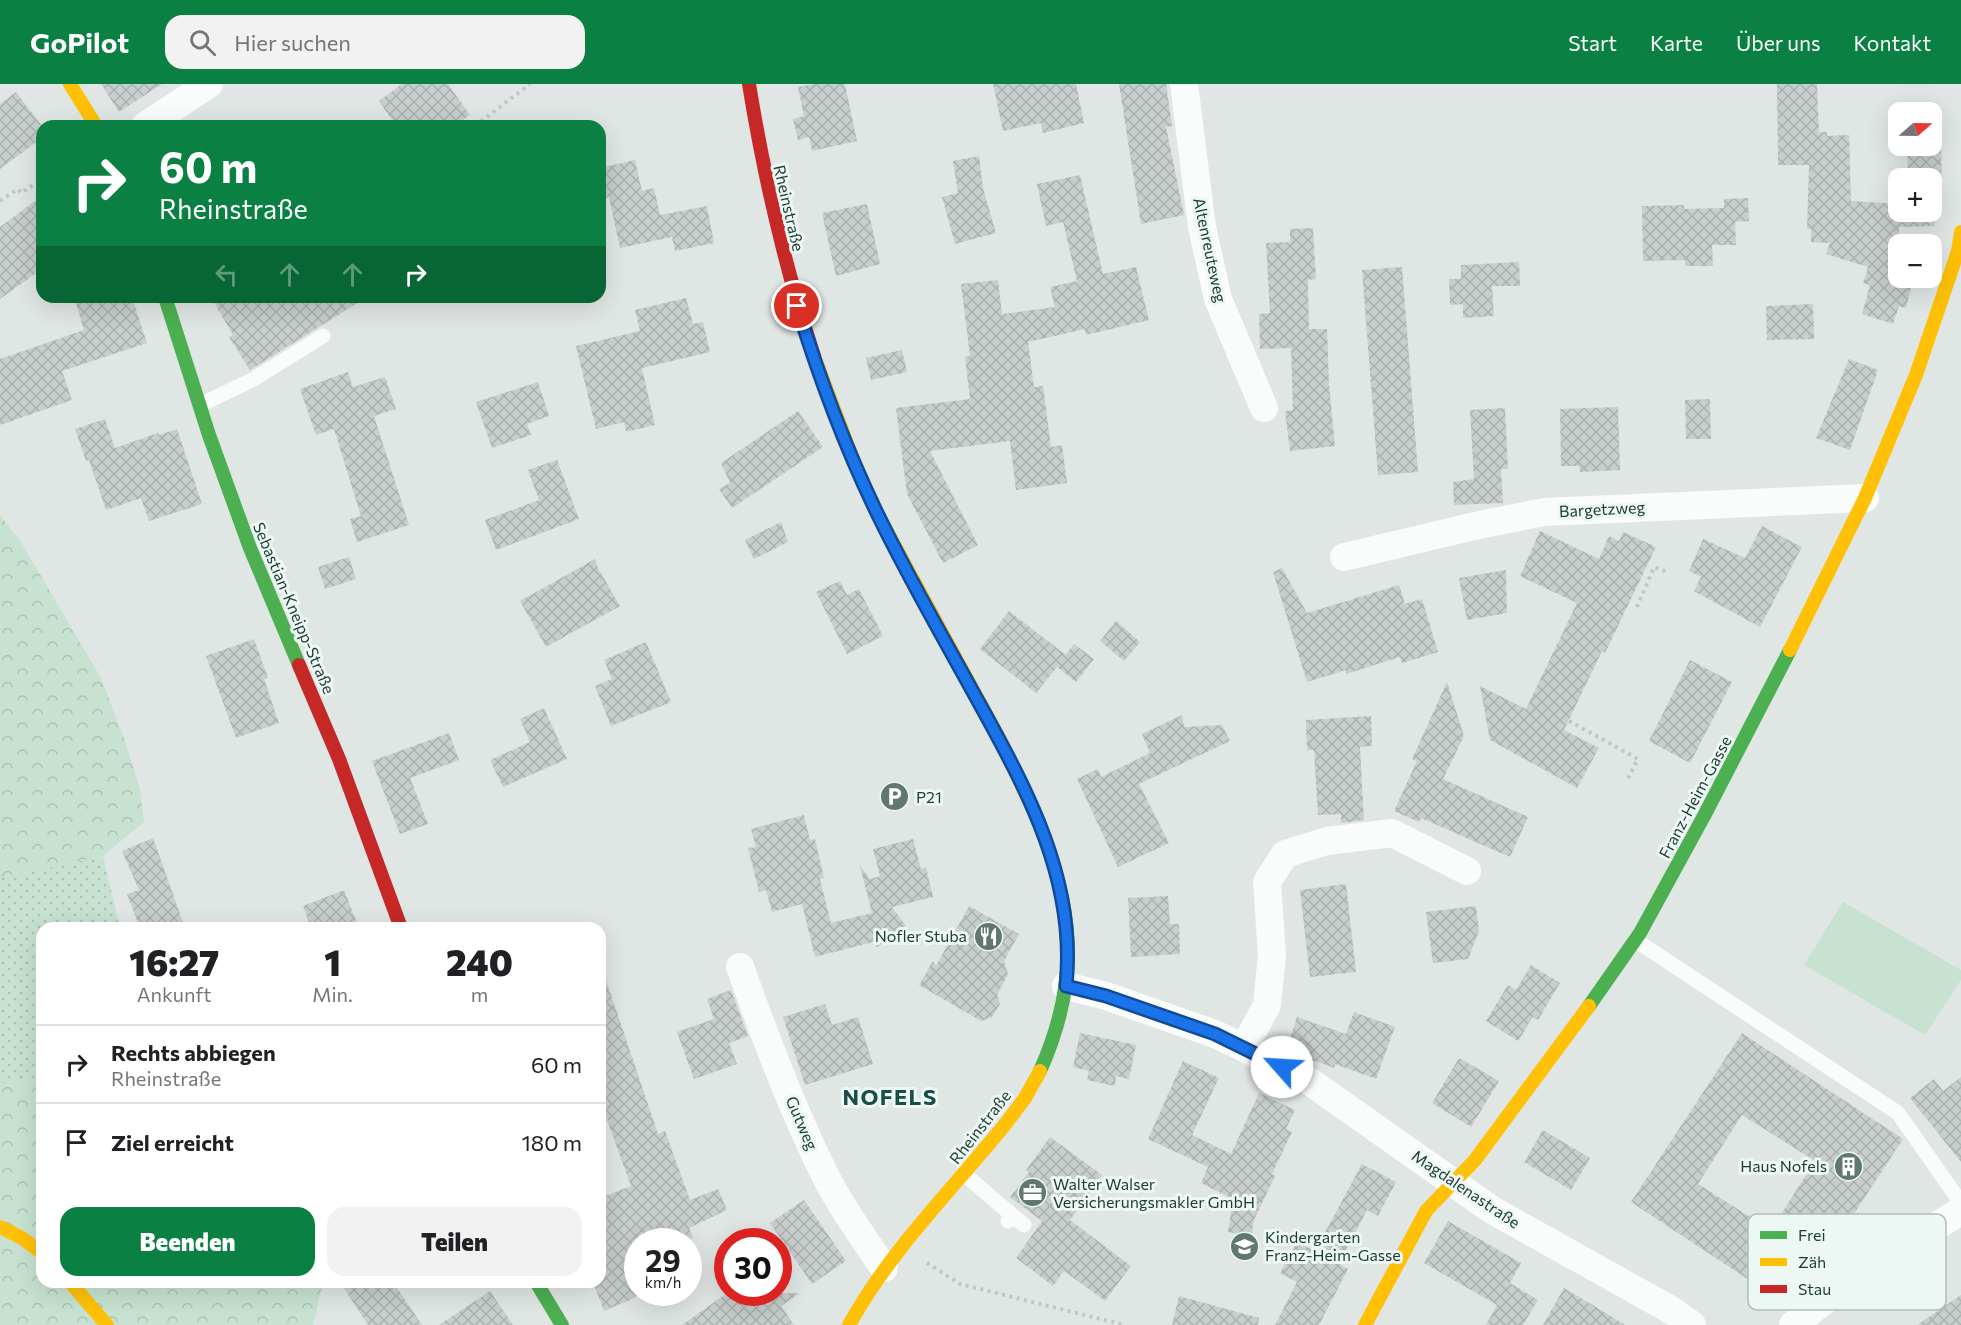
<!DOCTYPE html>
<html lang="de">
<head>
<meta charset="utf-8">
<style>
	:root { --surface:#fff; --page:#f2f2f2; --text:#202124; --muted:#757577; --line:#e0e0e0; --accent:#0b8043 }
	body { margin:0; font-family:Commissioner,sans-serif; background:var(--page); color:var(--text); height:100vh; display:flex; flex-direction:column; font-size:22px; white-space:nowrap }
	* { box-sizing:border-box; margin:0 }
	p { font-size:20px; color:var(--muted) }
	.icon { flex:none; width:33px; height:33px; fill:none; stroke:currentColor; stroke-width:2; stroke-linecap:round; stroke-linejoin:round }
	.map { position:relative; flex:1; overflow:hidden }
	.drawer { position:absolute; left:36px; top:838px; width:570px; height:366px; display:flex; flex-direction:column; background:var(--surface); border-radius:18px; box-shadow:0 6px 24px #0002 }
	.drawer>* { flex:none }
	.top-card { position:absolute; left:36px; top:36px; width:570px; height:183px; border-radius:18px; box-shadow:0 6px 24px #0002; background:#0b8043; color:#fff; overflow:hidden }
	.needle { width:39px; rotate:70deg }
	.fabs { position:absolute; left:1888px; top:18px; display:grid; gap:12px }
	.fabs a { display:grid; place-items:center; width:54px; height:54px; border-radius:12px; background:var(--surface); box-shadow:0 6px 24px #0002; font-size:30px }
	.speed { position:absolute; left:624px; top:1144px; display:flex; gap:12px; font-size:30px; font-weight:700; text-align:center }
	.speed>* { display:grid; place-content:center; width:78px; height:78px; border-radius:50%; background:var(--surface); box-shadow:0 6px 24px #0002; line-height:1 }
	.speed small { font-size:15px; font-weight:400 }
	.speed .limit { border:9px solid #d22; background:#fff; color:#111 }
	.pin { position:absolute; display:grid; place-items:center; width:51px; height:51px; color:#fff; margin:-26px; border:3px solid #fff; border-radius:50%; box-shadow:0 2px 6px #0007 }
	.me { position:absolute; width:66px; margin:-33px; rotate:296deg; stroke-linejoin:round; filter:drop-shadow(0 0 4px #0008) }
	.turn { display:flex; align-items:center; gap:21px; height:126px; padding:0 24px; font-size:27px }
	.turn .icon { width:78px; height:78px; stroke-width:2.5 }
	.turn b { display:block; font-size:42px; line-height:51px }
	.lanes { display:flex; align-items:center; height:57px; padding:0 24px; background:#0003; justify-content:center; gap:30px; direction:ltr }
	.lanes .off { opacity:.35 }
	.eta { display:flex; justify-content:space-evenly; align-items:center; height:102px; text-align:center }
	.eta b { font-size:36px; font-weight:800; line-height:42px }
	.button { display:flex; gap:12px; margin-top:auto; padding:12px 24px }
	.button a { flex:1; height:69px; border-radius:18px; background:var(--accent); color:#fff; font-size:24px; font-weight:800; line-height:69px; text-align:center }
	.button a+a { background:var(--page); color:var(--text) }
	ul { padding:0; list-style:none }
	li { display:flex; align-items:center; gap:18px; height:78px; padding:0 24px; border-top:2px solid var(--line) }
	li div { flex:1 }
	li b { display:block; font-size:22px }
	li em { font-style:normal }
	header { display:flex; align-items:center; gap:36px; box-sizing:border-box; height:84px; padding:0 30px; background:var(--accent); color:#fff }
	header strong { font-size:28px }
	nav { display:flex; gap:33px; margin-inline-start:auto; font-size:21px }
	.search { width:420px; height:54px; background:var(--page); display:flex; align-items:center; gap:15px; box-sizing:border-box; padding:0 21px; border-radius:18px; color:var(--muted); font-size:22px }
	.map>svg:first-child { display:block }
	.green { fill:url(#green-dots) }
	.forest { fill:url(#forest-crowns) }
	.pitch { fill:#c7e2d1 }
	.building { fill:url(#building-cross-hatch); fill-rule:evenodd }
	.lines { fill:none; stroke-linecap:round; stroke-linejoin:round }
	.path { stroke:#bdc8c6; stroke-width:4; stroke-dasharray:3 4.5; stroke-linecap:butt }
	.lane { stroke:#fafbfb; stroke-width:15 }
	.street { stroke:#fafbfb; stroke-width:28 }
	.fast { stroke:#4caf50; stroke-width:14 }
	.slow { stroke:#ffc107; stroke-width:14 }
	.jam { stroke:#c62828; stroke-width:14 }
	.route-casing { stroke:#114b97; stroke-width:15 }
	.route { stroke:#1a73e8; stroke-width:10 }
	.labels { text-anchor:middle; stroke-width:6; stroke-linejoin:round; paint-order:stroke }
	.street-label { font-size:16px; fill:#1d3b35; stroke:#edf7f3 }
	.poi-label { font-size:16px; fill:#1d3b35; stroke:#edf7f3; text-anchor:start }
	.district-label { font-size:22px; font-weight:bold; letter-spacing:1.5px; fill:#174e45; stroke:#edf7f3 }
	.key { fill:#edf7f3; stroke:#afbfba; stroke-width:1.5 }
	.key-label { font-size:16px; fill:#1d3b35 }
</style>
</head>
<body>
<header>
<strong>GoPilot</strong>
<div class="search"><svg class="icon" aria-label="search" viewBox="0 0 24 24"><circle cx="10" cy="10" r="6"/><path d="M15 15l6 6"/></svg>Hier suchen</div>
<nav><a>Start</a><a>Karte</a><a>Über uns</a><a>Kontakt</a></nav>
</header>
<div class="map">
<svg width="1961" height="1241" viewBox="0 0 1961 1241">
	<defs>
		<pattern id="green-dots" width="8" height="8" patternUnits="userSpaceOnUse" patternTransform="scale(1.5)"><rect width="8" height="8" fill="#c7e2d1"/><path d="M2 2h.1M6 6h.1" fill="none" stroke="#aac3b4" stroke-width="1.8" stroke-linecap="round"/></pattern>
		<pattern id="forest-crowns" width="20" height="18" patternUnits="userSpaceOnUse" patternTransform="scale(1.5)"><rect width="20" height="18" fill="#c7e2d1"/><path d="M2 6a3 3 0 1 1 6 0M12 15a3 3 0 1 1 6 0" fill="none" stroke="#aac3b4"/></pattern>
		<pattern id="building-cross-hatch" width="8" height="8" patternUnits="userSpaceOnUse" patternTransform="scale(1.5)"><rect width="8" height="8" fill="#c7cecb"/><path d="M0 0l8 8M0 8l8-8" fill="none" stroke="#aab2af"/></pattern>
	</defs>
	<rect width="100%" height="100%" fill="#e0e6e4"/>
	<polygon class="green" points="103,772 120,844 42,844 42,996 0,999 0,794"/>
	<g class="forest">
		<polygon points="0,431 21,458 101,594 124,654 140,705 144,738 103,772 0,794"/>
		<polygon points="42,996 42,1198 323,1199 313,1241 0,1241 0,999"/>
	</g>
	<polygon class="pitch" points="1843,818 1961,886 1961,896 1925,951 1804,881"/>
	<g class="building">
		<polygon points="101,0 162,0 119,28"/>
		<polygon points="402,0 448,0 470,31 453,42 396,42 379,17"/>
		<polygon points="814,0 845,0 857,57 812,67 809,53 798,56 793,35 804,32 798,3"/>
		<polygon points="993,0 1076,0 1084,39 1043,49 1041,39 1003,47"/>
		<polygon points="1119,0 1166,0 1172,42 1166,43 1184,131 1141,140"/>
		<polygon points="1777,0 1817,0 1819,48 1827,48 1827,52 1849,51 1851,117 1899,120 1899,128 1932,128 1932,94 1908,94 1907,62 1941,62 1942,110 1934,142 1899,143 1899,194 1913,196 1906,224 1899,222 1893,240 1862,230 1870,201 1863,199 1868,183 1826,170 1830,159 1811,158 1811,145 1807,145 1809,81 1778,81"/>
		<polygon points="16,8 42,42 42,54 0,85 0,20"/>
		<polygon points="979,72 983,104 996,149 955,160 942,113 958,109 953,77"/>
		<polygon points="635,76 642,107 654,104 660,131 707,122 714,159 675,167 672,153 620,164 609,113 603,115 600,100 600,84"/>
		<polygon points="1080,91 1103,190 1136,183 1149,236 1086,251 1085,245 1028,258 1034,303 1043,302 1051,363 1062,361 1067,399 1016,406 1010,357 930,367 978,461 943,479 907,410 896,324 970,315 965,273 970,272 961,200 998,196 1002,230 1055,223 1050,203 1077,197 1063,138 1046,142 1037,100"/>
		<polygon points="42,112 42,185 0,215 0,143"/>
		<polygon points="1748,114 1749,137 1735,138 1736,161 1712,161 1713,182 1685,182 1685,176 1643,177 1642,122 1684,121 1684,125 1724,124 1724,115"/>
		<polygon points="867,120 880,180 836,192 822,129"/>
		<polygon points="1313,144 1316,195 1308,196 1309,245 1327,245 1329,301 1335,362 1290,367 1285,327 1293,326 1291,264 1260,265 1259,230 1270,229 1266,159 1290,158 1290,145"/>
		<polygon points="1519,178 1520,202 1492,202 1494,232 1463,234 1463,220 1450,221 1449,195 1461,195 1461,181"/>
		<polygon points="1402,183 1418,388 1378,391 1362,186"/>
		<polygon points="74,213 132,213 147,259 62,287 72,316 0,341 0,275 84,246"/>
		<polygon points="211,213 367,213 250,286 229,253 233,251"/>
		<polygon points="686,214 693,240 703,238 710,268 642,284 655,341 626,348 624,338 596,345 576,262 640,247 635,226"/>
		<polygon points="1813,220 1814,255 1767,256 1766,222"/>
		<polygon points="902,266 907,288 871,296 866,274"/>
		<polygon points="1849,275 1878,286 1850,366 1816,354"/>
		<polygon points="348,288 353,303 385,293 396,325 374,332 409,441 357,458 350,435 361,432 334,345 316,351 300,305"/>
		<polygon points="538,298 549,332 527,340 531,351 492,364 476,318"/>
		<polygon points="1710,315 1711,355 1686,355 1685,316"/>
		<polygon points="1618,323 1620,386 1580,388 1579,382 1561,382 1560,325"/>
		<polygon points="1505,324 1508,385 1501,385 1503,419 1454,421 1453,398 1474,395 1470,326"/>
		<polygon points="798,327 823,363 732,424 719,405 730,399 721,379"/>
		<polygon points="105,335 115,364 158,349 159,351 177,345 202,420 149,437 141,414 106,426 89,376 86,377 75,345"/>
		<polygon points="557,376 579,435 496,466 485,436 539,416 528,386"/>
		<polygon points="781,438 788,458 754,475 745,456"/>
		<polygon points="1762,442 1802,463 1760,543 1694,507 1701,493 1689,487 1703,455 1745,474"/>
		<polygon points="1540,447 1599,475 1609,452 1619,457 1623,448 1656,463 1605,569 1602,567 1564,646 1599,664 1577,704 1490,656 1480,602 1526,625 1577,519 1520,492"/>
		<polygon points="349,473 356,495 325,505 318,483"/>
		<polygon points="595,475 598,484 620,522 546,563 520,517"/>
		<polygon points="1282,484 1307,529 1399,501 1405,520 1422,515 1438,568 1402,579 1400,573 1346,590 1346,586 1307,598 1273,488"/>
		<polygon points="1506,486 1507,529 1467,536 1459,494"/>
		<polygon points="840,497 847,511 859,505 883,552 847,570 816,508"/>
		<polygon points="1009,527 1066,571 1061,577 1074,560 1094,575 1076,598 1057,583 1036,609 980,565"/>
		<polygon points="1116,537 1140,558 1124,577 1100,557"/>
		<polygon points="254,555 268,594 264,595 279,639 236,654 206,572"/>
		<polygon points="646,558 671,618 611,642 595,602 612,595 604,576"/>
		<polygon points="1690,576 1732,598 1690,679 1649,657"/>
		<polygon points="1447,598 1464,652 1443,695 1528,733 1510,773 1421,734 1419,738 1394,727 1417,677 1412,675"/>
		<polygon points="544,624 567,675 503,703 490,676 530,658 520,635"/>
		<polygon points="1182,631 1184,643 1222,641 1230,657 1139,700 1169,759 1118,783 1077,695 1098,685 1101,693 1150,669 1142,650"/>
		<polygon points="1371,632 1372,662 1360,663 1364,736 1341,739 1341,730 1318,731 1314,666 1307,666 1306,636"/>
		<polygon points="449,649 459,676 410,694 428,740 400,750 372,677"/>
		<polygon points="804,731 810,756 815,755 824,794 820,795 831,839 872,829 860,782 870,795 880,792 873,765 913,755 921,785 926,783 933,813 892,823 906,842 877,863 873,858 815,873 802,820 772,828 766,806 759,808 748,764 756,763 751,745"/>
		<polygon points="153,754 185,844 140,844 127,810 139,806 122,767"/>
		<polygon points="1346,800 1356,888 1310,893 1300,806"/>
		<polygon points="344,806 359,844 311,844 303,822"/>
		<polygon points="1168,812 1170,840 1179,840 1180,870 1131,873 1128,814"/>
		<polygon points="969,822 1019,850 1004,877 1008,890 997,911 1000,920 992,933 981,937 919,901 933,877 936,882"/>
		<polygon points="1476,822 1479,847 1468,875 1433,879 1426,828"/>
		<polygon points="1531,881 1560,899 1538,936 1533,933 1518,957 1486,937 1508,901 1516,906"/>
		<polygon points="604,890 658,1050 665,1047 690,1116 718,1105 727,1126 689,1144 693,1154 681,1158 638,1158 638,1211 630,1216 604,1227 593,1198 600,1198 600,1114 631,1102 606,1033 600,1035 600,891"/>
		<polygon points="731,906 748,952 729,959 737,980 694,995 677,948 714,935 707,915"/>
		<polygon points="825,920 832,941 858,933 873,980 805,1001 783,933"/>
		<polygon points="1354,928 1395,943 1376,995 1335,980 1334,984 1286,966 1297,933 1346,950"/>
		<polygon points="1080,949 1136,961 1129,995 1116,992 1115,1002 1087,996 1089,987 1073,983"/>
		<path d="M1742,949L1903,1055L1797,1217L1790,1223L1631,1118ZM1742,1031L1815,1077L1771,1146L1698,1100Z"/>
		<polygon points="1459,974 1499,997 1471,1043 1432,1019"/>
		<polygon points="1183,977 1219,994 1192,1051 1231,1070 1259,1009 1295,1026 1286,1045 1292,1048 1272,1090 1275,1092 1254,1136 1251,1152 1228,1148 1233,1115 1201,1099 1208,1083 1148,1055"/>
		<polygon points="1961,993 1961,1078 1910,1014 1934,995 1943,1007"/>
		<polygon points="1543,1046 1590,1074 1571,1106 1524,1078"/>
		<polygon points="1050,1053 1102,1091 1070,1136 1131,1182 1105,1217 1064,1187 1053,1202 1016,1174 1042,1137 1010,1113 1029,1088 1026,1086"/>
		<polygon points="1362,1080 1396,1098 1378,1132 1367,1126 1339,1180 1348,1185 1319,1241 1275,1241 1297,1198 1280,1189 1297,1158 1315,1167"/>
		<polygon points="804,1116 846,1177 812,1200 770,1139"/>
		<polygon points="1448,1137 1521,1179 1510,1199 1538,1216 1523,1241 1486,1241 1497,1221 1424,1179"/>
		<polygon points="340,1198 393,1198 422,1241 368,1241"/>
		<polygon points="1564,1204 1596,1223 1625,1241 1543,1241"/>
		<polygon points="490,1207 513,1241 439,1241"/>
		<polygon points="727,1209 800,1209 781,1222 794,1241 682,1241"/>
		<polygon points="1961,1211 1961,1241 1917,1241"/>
		<polygon points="1179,1212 1259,1234 1258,1241 1172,1241"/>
	</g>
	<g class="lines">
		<g class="path">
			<polyline points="475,42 530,0"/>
			<polyline points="0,117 18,105 21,109 42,95"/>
			<polyline points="1637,523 1654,483 1668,488"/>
			<polyline points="1569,637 1638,675 1628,694"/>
			<polyline points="927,1179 960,1200 1125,1241"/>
		</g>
		<g class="lane">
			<polyline points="200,321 254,295 323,252"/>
			<polyline points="1635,856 1898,1029 1961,1119"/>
			<polyline points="964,1090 1012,1131 1008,1137"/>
			<polyline points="1012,1131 1024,1141"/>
		</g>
		<g class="street">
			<polyline points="1184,0 1202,143 1218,215 1264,324"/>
			<polyline points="145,42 209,0"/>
			<polyline points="1344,473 1479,441 1544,428 1865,414"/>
			<path d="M740,883C766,955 793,1027 827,1095C843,1126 864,1155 884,1184"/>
			<polyline points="1066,902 1106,912 1215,950 1302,992 1492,1126 1671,1226 1692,1241"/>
			<polyline points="1244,964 1267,921 1272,871 1267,798 1285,770 1327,757 1392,749 1467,787"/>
			<polyline points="1793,1241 1861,1188 1961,1127"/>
		</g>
		<g class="fast">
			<polyline points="165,213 209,351 250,464 299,581"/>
			<path d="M1032,723C1073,817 1083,891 1040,987"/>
			<polyline points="1589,922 1640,849 1704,732 1790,566"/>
			<polyline points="536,1198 562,1241"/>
		</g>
		<g class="slow">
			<polyline points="70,0 96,42"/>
			<polyline points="814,272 854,378 877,429 998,652 1032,723"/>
			<polyline points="1790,566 1865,414 1916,291 1958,167 1961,148"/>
			<polyline points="0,1143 22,1154 42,1169"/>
			<polyline points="70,1198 107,1241"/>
			<path d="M849,1241C891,1165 953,1105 1007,1038L1025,1014L1040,987"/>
			<polyline points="1365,1241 1426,1127 1475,1076 1589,922"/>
		</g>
		<g class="jam">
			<path d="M749,0C764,93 785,183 814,272"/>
			<polyline points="299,581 339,675 401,844"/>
		</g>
	</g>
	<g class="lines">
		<defs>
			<path id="route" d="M797,222C819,293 845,363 877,429C908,493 944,555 978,617C1027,706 1077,796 1066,902L1106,912L1215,950L1282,983"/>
		</defs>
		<use href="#route" class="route-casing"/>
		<use href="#route" class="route"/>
	</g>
	<defs>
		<symbol id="parking-disc" viewBox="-11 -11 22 22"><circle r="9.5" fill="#617772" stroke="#edf7f3"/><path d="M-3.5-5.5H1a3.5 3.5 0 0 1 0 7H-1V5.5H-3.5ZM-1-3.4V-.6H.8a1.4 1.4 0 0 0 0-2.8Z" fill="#fff"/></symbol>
		<symbol id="restaurant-disc" viewBox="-11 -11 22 22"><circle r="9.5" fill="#617772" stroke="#edf7f3"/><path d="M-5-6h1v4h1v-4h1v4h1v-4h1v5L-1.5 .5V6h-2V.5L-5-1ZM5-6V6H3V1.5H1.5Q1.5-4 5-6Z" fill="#fff"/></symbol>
		<symbol id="building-disc" viewBox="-11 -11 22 22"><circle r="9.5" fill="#617772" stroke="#edf7f3"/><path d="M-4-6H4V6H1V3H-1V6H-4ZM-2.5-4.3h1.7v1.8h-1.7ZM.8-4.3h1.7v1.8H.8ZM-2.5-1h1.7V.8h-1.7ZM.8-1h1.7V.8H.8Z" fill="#fff"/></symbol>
		<symbol id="office-disc" viewBox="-11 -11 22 22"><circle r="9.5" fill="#617772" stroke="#edf7f3"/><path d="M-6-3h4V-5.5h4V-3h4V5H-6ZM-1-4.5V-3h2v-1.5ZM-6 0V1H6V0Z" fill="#fff"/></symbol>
		<symbol id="school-disc" viewBox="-11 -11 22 22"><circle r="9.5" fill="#617772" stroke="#edf7f3"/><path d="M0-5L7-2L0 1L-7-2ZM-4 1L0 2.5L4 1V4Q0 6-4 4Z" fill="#fff"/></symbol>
	</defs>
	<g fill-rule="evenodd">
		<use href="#parking-disc" x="878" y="696" width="33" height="33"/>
		<use href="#restaurant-disc" x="972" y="836" width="33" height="33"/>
		<use href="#building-disc" x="1832" y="1066" width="33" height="33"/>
		<use href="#office-disc" x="1016" y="1092" width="33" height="33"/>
		<use href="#school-disc" x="1228" y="1146" width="33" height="33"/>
	</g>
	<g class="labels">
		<g class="street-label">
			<text transform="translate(789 124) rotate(77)" y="6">Rheinstraße</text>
			<text transform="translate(1210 166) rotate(78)" y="6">Altenreuteweg</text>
			<text transform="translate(1602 425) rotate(-3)" y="6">Bargetzweg</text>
			<text transform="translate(294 524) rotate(67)" y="6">Sebastian-Kneipp-Straße</text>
			<text transform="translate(1695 713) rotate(-62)" y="6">Franz-Heim-Gasse</text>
			<text transform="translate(802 1039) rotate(67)" y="6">Gutweg</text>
			<text transform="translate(980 1043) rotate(-52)" y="6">Rheinstraße</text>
			<text transform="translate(1466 1105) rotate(34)" y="6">Magdalenastraße</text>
		</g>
		<g class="poi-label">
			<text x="916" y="719">P21</text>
			<text x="967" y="858" text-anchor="end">Nofler Stuba</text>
			<text x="1827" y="1088" text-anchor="end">Haus Nofels</text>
			<text x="1053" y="1106">Walter Walser<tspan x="1053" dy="18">Versicherungsmakler GmbH</tspan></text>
			<text x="1265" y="1159">Kindergarten<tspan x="1265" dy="18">Franz-Heim-Gasse</tspan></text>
		</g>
		<g class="district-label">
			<text x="890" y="1021">NOFELS</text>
		</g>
	</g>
	<rect x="1748" y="1130" width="198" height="96" rx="9" class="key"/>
	<rect x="1760" y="1147" width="27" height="8" fill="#4caf50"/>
	<rect x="1760" y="1174" width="27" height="8" fill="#ffc107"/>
	<rect x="1760" y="1201" width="27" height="8" fill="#c62828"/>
	<g class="key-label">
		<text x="1798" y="1157">Frei</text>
		<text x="1798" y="1184">Zäh</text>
		<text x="1798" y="1211">Stau</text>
	</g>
</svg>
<div class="fabs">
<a><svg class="needle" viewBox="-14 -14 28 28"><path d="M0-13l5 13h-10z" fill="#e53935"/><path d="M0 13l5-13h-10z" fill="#757577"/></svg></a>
<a>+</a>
<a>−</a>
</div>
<div class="speed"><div>29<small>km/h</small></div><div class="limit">30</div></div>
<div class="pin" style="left:797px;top:222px;background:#d93025"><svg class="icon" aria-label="arrive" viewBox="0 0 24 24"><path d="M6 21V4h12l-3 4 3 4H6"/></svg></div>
<svg class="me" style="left:1282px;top:983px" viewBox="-20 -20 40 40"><circle r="19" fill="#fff"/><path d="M0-13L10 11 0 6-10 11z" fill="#1a73e8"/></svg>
<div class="top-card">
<div class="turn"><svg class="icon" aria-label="right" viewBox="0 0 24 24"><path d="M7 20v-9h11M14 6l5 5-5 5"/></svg><div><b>60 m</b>Rheinstraße</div></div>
<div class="lanes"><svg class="icon off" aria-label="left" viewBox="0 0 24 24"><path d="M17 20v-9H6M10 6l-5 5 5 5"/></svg><svg class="icon off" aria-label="ahead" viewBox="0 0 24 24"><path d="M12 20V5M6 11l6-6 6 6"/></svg><svg class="icon off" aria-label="ahead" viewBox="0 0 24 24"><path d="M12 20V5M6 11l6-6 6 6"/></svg><svg class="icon" aria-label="right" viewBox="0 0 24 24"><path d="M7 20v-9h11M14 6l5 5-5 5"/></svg></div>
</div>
<section class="drawer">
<div class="eta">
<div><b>16:27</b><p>Ankunft</p></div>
<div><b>1</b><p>Min.</p></div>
<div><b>240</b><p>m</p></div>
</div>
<ul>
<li><svg class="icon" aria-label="right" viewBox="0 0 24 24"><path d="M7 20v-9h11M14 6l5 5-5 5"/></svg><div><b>Rechts abbiegen</b><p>Rheinstraße</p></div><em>60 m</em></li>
<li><svg class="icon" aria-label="arrive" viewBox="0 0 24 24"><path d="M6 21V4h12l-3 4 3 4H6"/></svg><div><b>Ziel erreicht</b></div><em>180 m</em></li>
</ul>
<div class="button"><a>Beenden</a><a>Teilen</a></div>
</section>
</div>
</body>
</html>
